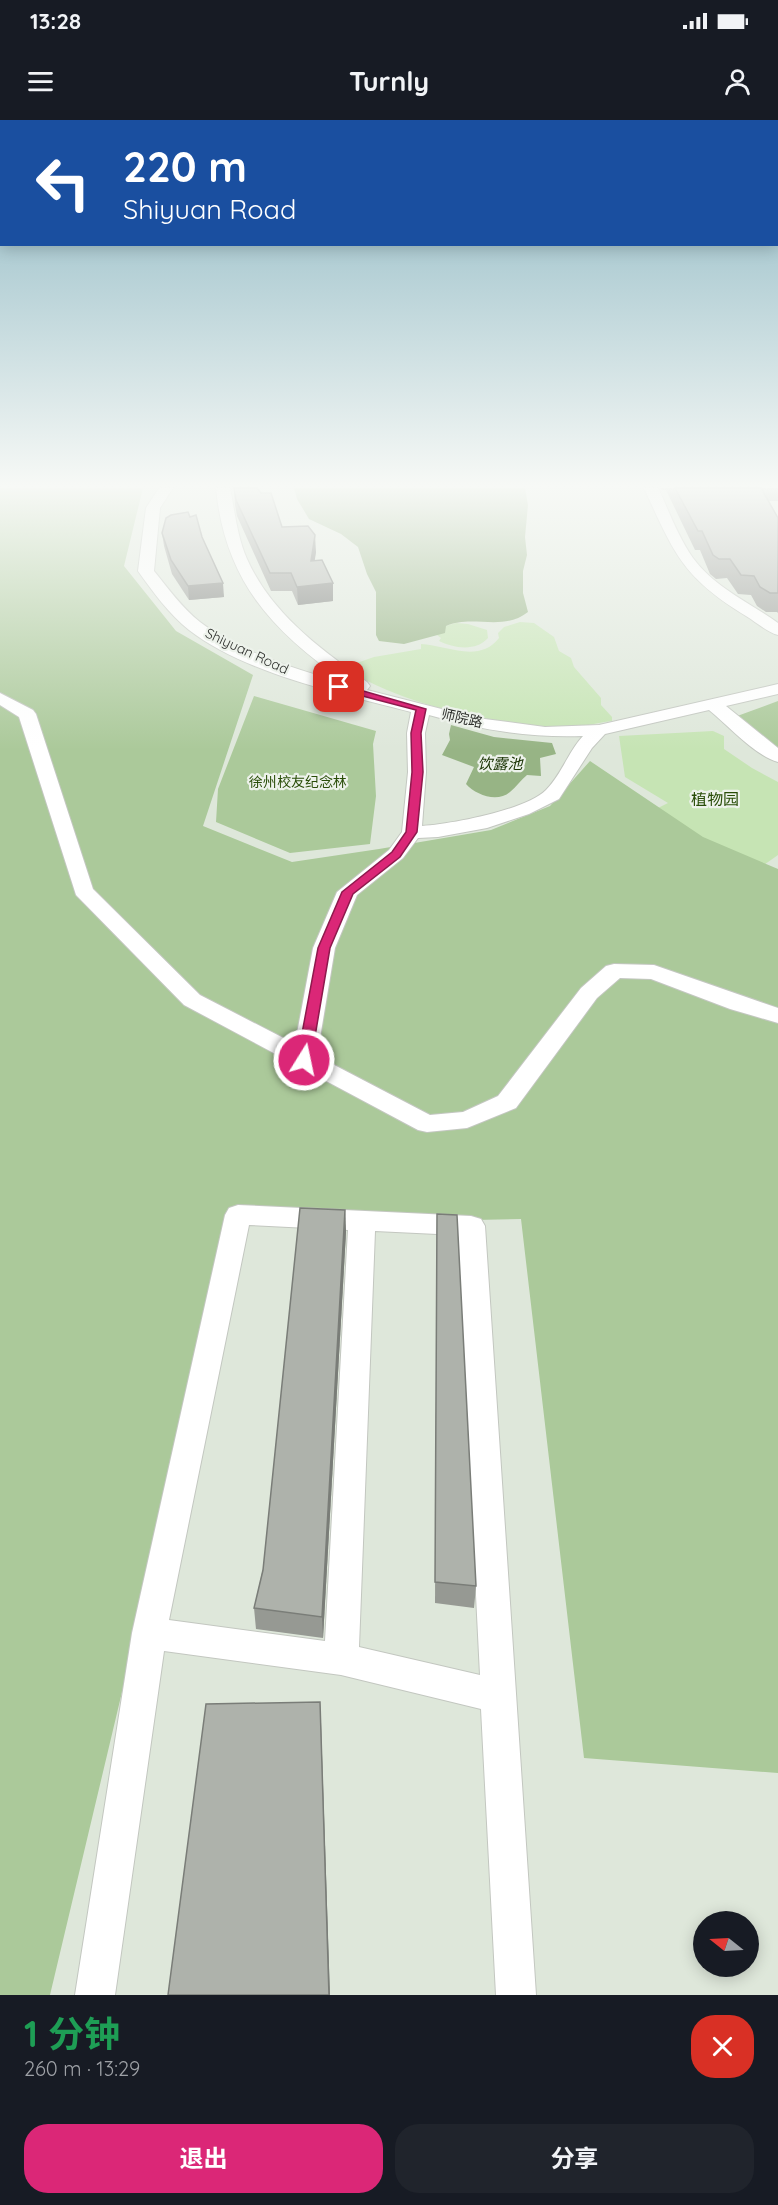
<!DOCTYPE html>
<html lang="zh">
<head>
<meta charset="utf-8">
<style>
	:root { --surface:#171b24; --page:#20242c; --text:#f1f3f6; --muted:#9ea1a6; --accent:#db2777 }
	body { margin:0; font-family:Quicksand,"Noto Sans SC",sans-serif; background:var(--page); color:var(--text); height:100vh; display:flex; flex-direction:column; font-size:22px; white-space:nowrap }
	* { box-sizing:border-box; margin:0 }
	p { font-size:20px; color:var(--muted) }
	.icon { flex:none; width:33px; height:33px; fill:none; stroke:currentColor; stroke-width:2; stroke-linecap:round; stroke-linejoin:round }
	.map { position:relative; height:1875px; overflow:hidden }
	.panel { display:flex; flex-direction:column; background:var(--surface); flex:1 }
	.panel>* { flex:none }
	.hud { position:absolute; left:0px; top:0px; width:778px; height:126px; box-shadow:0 3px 15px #0003; background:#1a4fa0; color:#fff; overflow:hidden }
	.needle { width:39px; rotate:288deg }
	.buttons { position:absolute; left:693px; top:1791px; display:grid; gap:12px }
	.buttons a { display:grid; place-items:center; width:66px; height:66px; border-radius:50%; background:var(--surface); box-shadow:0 3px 15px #0003; font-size:30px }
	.pin { position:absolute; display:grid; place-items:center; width:51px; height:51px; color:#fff; margin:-26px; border-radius:12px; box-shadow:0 3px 9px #0006 }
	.me { position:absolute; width:66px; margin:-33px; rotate:10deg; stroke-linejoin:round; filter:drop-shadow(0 0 4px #0008) }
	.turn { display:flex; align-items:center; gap:21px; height:126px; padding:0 24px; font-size:27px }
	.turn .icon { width:78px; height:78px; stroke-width:2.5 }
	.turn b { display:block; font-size:42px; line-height:51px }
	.round { display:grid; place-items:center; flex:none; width:63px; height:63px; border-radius:24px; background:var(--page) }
	.overview { display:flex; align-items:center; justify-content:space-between; height:102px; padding:0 24px }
	h1 { font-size:36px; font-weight:700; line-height:45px; color:#1e9e55 }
	.action { display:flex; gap:12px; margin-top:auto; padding:12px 24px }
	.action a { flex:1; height:69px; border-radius:24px; background:var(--accent); color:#fff; font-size:24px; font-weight:700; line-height:69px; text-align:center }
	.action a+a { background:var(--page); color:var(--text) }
	.status { display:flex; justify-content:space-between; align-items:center; height:42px; padding:0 30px; background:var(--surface); direction:ltr }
	.status svg { height:16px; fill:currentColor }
	header { display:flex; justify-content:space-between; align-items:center; height:78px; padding:0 24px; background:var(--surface); font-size:27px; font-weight:700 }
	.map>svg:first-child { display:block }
	.built { fill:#dee7da; fill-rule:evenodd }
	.green { fill:#c6e4b4 }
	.forest { fill:#abc99a }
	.water { fill:#97b485 }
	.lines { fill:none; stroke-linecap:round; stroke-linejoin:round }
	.street-casing { stroke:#c3c7c0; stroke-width:2 }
	.street { fill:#fff; fill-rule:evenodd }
	.wall { fill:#969993 }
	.shaded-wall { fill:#7a7d78 }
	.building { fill:#aeb2ab; stroke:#7a7d78; stroke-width:1.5 }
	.route { fill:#db2777; stroke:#8e194d; stroke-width:1.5 }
	.labels { text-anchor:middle; stroke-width:4.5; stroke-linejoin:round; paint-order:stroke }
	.far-street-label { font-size:14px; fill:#30322f; stroke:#edf2eb }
	.far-park-label { font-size:14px; fill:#294d08; stroke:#edf2eb }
	.far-water-label { font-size:15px; font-style:italic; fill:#173100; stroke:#edf2eb }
	.park-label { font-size:16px; fill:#294d08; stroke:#edf2eb }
</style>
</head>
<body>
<div class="status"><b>13:28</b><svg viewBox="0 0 49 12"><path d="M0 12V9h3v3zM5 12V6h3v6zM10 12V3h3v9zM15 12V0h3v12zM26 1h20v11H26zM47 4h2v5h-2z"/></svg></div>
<header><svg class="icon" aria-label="menu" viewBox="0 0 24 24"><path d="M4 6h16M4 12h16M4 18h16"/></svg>Turnly<svg class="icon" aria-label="person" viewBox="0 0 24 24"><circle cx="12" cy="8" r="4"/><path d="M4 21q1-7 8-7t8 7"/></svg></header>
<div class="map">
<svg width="778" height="1875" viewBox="0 0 778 1875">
	<rect width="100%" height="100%" fill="#edf2eb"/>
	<path class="built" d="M0,368H778V1875H0ZM704,1802H748V1846H704Z"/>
	<g class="green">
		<path d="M520,502L534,503L554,517L559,531L571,538L574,547L601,578V585L612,597V601C602,602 591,605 580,606C520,612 393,584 345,547L374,537L421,529V524C446,525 479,544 499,518L498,513L504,507Z"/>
		<path d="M456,503L468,504L487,510L488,518C476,532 453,528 439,521L441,518L437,515C440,507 449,505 456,503Z"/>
		<polygon points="713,611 724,616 724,629 752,648 778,662 778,735 758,749 642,696 668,683 625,657 619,616"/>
	</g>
	<g class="forest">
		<polygon points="0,368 143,368 124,446 176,511 253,555 203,706 292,742 379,729 491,710 550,686 590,641 703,717 778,749 778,1653 584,1638 521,1099 233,1105 50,1875 0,1875"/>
		<polygon points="254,576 376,611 373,624 376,676 370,724 290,733 216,702 218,669"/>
		<polygon points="778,581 778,629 729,599"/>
	</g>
	<g class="water">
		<path d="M294,368H525L528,385L525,417L527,435L523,451V473L528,492C503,512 472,494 446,506L445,513L404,524L379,521L376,515V472L367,454L358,427L341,414L309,399L297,379Z"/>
		<path d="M451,605L494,617L552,623L556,634L540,638L541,656L527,655C521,660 516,667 510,672C497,683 476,675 466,664L474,647L442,635L450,620L449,614Z"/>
	</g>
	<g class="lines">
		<defs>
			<g id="street">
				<path d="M159,368H173L160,388L154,451C168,468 182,488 200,502C239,532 300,551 348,564C273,512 225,462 216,368H230C235,392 237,416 247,439C271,493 320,529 367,562L370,566L367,570L477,598L545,607L599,605L778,564V574L726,586L778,628V642C755,636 728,605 709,590L605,614L592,628L559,679L529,694L487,708L438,717L418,718L403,738L357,775L335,828L317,936L430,995L463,992L498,976L581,868L606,846L614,844L654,845L778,888V903L730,889L651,859L620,858L597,878L516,988L467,1008L427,1012L418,1010L184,885L76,775L19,597L0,585V573L33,590L36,594L93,769L200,875L295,924L313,828L337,772L389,730L402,712L408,652L407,613L411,592C342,574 246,554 189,510C169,494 153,472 138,451L146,388ZM429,595C480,610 530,618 583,616C568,632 562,654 546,670C526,690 452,704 422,706L426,652L425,613Z"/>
				<path d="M644,368H658C669,391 678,417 693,438C715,468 749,482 778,503V515C767,512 756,502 746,496C682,457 674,433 644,368Z"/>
				<path d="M238,1085L471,1096L481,1099L485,1106L536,1875H496L481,1589L341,1555L164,1531L115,1875H75L132,1513L225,1095L229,1088ZM249,1105L348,1110L325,1521L169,1500ZM375,1111L458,1115L480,1555L359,1527Z"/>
			</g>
		</defs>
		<use href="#street" class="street-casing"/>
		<use href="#street" class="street"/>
	</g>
	<g class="wall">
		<polygon points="234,368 282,407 316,432 314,441 333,463 333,481 298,485 292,471 271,471 237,396 235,385"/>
		<polygon points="661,368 778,368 778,381 769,381 778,398 778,493 777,492 766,492 757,486 751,475 738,474 727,458 716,459 710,454 700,430 695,430 666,370 662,370"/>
		<polygon points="162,413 202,417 224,477 189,480 172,454 164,426"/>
		<polygon points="345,1090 346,1112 323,1518 256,1509 254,1488"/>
		<polygon points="437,1094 476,1466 474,1488 435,1483"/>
	</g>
	<g class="shaded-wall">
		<polygon points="315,415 316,432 312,459 311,441"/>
		<polygon points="223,463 224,477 189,480 188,466"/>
		<polygon points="333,463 333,481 298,485 297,467"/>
		<polygon points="345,1090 346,1112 323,1518 322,1497"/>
		<polygon points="320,1582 321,1603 330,1875 329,1875"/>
	</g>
	<g class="building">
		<polygon points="234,368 257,368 261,373 271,373 282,407 308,406 315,415 311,441 322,440 333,463 297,467 291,453 270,453 236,380"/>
		<polygon points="675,368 761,368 778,398 778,473 770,473 760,467 754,456 741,455 730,439 719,439 713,435 702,411 698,411"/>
		<polygon points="188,392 190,397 196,395 202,417 223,463 188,466 171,440 162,413 166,398 171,395"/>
		<polygon points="300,1088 345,1090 322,1497 254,1488 263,1450"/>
		<polygon points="437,1094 457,1095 476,1466 435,1462"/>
		<polygon points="320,1582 329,1875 168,1875 206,1584"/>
	</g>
	<linearGradient id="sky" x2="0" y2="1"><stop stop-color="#87b4c0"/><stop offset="0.58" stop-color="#f7f9f6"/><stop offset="1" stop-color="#f7f9f6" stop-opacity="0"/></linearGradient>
	<rect width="778" height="630" fill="url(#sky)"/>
	<polygon class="route" points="339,564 426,589 421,613 423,652 417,712 400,737 353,774 330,828 311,940 304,944 297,940 318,828 342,772 392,732 406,712 412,652 411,613 416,590 336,569 334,567"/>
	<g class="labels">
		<g class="far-street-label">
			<text transform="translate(247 531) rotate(25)" y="5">Shiyuan Road</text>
			<text transform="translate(462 598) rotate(13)" y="5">师院路</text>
		</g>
		<g class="far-park-label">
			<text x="298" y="667">徐州校友纪念林</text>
		</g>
		<g class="far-water-label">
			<text x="500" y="649">饮露池</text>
		</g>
		<g class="park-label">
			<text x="715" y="685">植物园</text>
		</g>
	</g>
</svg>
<div class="buttons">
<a><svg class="needle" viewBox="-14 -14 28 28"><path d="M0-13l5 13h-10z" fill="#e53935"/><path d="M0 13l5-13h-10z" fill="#9ea1a6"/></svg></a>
</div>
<div class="pin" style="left:339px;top:567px;background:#d93025"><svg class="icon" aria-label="arrive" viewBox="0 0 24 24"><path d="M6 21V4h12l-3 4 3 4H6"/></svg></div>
<svg class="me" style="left:304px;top:940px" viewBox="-20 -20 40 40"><circle r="17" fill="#db2777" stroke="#fff" stroke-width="3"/><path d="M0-11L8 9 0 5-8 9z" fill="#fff"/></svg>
<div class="hud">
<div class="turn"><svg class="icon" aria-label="left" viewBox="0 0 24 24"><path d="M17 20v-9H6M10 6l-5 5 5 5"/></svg><div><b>220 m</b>Shiyuan Road</div></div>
</div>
</div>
<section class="panel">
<div class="overview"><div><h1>1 分钟</h1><p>260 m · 13:29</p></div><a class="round" style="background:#d93025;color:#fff"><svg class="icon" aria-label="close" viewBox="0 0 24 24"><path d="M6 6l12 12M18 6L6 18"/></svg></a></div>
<div class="action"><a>退出</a><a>分享</a></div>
</section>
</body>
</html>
